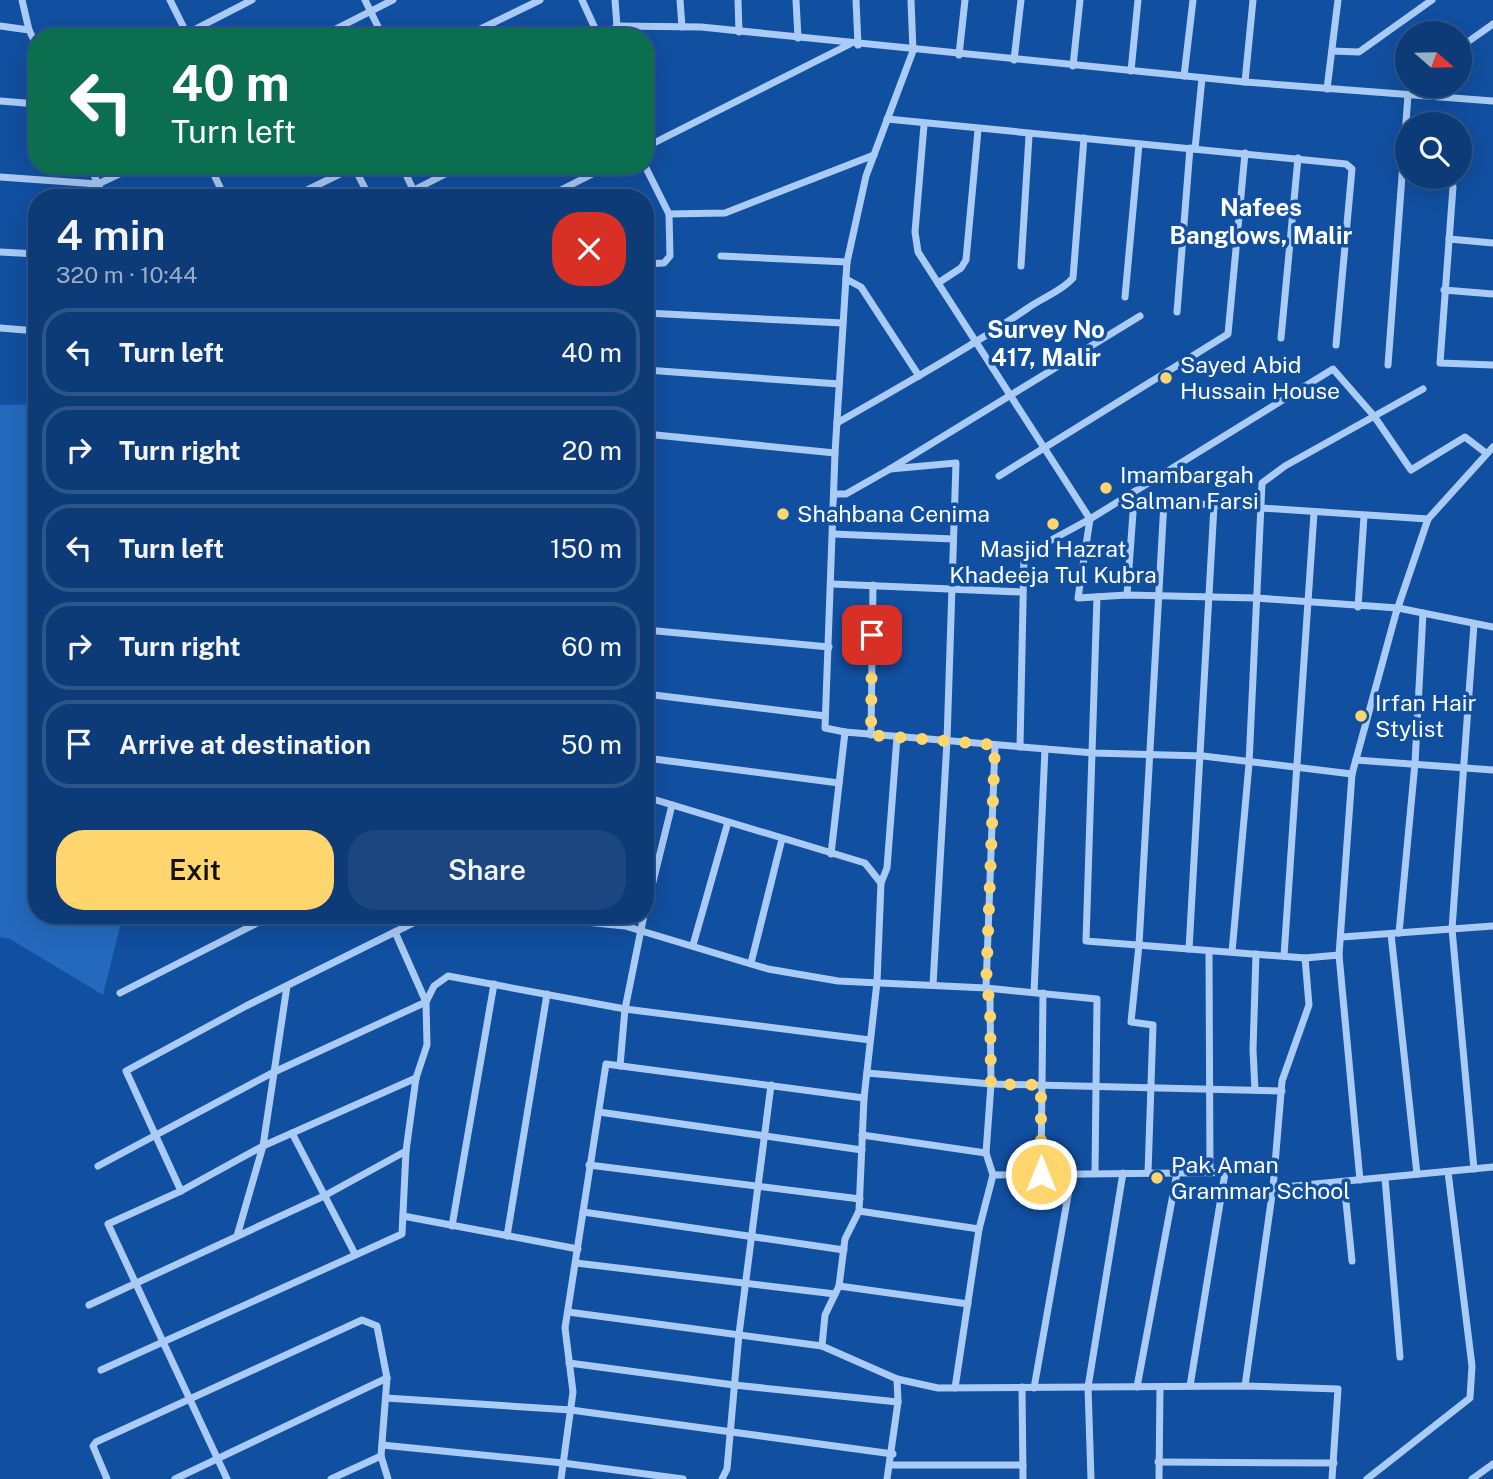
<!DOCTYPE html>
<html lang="en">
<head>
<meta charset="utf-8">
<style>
	:root { --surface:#0d3b78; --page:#1b4680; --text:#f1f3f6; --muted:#9aadc6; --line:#2d558a; --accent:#ffd56d }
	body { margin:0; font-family:"Public Sans",sans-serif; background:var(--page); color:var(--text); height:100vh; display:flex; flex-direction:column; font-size:26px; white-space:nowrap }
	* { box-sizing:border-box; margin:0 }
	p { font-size:23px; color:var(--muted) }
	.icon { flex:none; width:38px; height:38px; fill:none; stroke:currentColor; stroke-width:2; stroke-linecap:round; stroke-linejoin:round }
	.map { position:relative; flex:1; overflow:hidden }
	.drawer { position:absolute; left:28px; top:189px; width:626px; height:735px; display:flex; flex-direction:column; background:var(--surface); border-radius:28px; box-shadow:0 7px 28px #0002,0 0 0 2px var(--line) }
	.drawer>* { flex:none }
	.hud { position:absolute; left:28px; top:28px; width:626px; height:147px; border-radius:28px; box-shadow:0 7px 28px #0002,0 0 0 2px var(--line); background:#0b6e4f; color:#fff; overflow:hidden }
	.needle { width:46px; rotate:110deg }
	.buttons { position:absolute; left:1395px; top:21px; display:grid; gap:14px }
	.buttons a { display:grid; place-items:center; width:77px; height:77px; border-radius:50%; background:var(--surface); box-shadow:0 7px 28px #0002,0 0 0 2px var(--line); font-size:35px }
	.pin { position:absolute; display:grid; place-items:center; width:60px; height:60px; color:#fff; margin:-30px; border-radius:14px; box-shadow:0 4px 10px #0006 }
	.me { position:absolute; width:77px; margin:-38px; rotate:0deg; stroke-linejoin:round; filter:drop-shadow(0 0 5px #0008) }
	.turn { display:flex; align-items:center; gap:24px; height:147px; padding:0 28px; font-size:32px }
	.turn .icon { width:91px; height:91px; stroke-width:2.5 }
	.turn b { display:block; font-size:49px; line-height:60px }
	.round { display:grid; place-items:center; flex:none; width:74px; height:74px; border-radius:28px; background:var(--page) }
	.summary { display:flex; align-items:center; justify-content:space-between; height:119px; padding:0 28px }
	h1 { font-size:42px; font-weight:600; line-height:52px }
	.primary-button { display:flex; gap:14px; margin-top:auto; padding:14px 28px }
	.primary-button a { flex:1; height:80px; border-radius:28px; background:var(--accent); color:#111; font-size:28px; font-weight:600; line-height:80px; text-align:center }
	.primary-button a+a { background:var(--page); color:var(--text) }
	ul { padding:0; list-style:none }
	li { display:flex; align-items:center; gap:21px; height:88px; margin:0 14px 10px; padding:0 14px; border:4px solid var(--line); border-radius:28px }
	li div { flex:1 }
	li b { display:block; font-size:26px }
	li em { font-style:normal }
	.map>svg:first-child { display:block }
	.green { fill:#2469be }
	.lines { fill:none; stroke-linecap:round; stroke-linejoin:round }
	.street { stroke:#a9cbf5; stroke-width:7 }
	.route { stroke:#ffd56d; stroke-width:12; stroke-dasharray:0 21.6 }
	.poi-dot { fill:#ffd56d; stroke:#114fa0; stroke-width:2.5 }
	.labels { text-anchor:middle; stroke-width:7; stroke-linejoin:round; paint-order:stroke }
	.poi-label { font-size:23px; fill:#fff; stroke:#114fa0; text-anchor:start }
	.neighbourhood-label { font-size:24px; font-weight:bold; fill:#fff; stroke:#114fa0 }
</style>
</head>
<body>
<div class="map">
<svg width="1493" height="1479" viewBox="0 0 1493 1479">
	<rect width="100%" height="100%" fill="#114fa0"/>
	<polygon class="green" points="37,404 37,915 123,915 103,995 10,939 0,937 0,405"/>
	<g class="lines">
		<g class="street">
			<polyline points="22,0 29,30"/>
			<polyline points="170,0 188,36"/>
			<polyline points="365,0 383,37"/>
			<polyline points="582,0 599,37"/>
			<polyline points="615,0 617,26"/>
			<polyline points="680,0 682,27"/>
			<polyline points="738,0 739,32"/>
			<polyline points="796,0 798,38"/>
			<polyline points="856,0 858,45"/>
			<polyline points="0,26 29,30 37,46"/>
			<polyline points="180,37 252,0"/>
			<polyline points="320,37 393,0"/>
			<polyline points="464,37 540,0"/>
			<polyline points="606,37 617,26 701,27 1245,82 1493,101"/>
			<polyline points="1462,46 1493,24"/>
			<polyline points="1332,51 1359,52 1432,0"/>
			<polyline points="959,55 965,0"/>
			<polyline points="1014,60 1021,0"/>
			<polyline points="1073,66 1080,0"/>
			<polyline points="1131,71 1138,0"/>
			<polyline points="1184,76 1193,0"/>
			<polyline points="1245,82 1253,0"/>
			<polyline points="1327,89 1338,0"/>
			<polyline points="0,101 37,104"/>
			<polyline points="887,119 1346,164 1352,169 1336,345"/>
			<polyline points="924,125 915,232 918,252 1090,519 1078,598 1127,595 1256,598 1398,608 1493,627"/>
			<polyline points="646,147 850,44"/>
			<polyline points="1195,149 1202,78"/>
			<polyline points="90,166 104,198"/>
			<polyline points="210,166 225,198"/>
			<polyline points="402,166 417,198"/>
			<polyline points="645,166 669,214 670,256 664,263 646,264"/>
			<polyline points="354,167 370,198"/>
			<polyline points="0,177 98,184 136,166"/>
			<polyline points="1453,187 1440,363 1493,365"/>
			<polyline points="414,190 461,166"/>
			<polyline points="291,198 356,166"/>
			<polyline points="545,198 608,166"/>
			<polyline points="669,214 725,213 874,155"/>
			<polyline points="1449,239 1493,243"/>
			<polyline points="0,252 37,254"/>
			<polyline points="721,256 847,262"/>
			<polyline points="1021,266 1029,136"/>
			<polyline points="846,279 861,287 919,376"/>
			<polyline points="938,283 961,268 966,260 978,130"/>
			<polyline points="1444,290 1493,294"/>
			<polyline points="1125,297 1139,144"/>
			<polyline points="1177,312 1190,148"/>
			<polyline points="646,313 843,323"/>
			<polyline points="0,328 37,331"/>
			<polyline points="1281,338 1298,158"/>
			<polyline points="1388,365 1408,95"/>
			<polyline points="646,370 839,384"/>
			<path d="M837,423C901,386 966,350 1028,308C1042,298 1062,291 1073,278L1084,138"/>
			<polyline points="646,434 835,453"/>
			<polyline points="890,469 956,463 947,741 933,985"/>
			<polyline points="999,476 1228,334 1245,153"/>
			<polyline points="834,494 846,494 890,469 1140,316"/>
			<polyline points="1125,499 1428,519"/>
			<polyline points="833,534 953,539"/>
			<polyline points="832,584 1021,592"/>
			<polyline points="1127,595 1134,499"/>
			<polyline points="1097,597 1086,941 1305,958 1339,955 1360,1180"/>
			<polyline points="1358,607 1364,516"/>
			<polyline points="1474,624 1452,929 1474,1169"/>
			<polyline points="646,630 829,647"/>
			<polyline points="646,694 825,716"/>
			<polyline points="845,732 825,728 835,453 847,262 866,176 913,51 911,0"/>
			<polyline points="871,735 873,585"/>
			<polyline points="1020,747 1024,555 1090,519 1333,369 1374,416 1411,470 1465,437 1486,453"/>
			<polyline points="646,758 839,783"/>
			<polyline points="1356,760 1493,770"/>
			<polyline points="646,797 865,863 881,883 877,982 864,1098 859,1211 845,1239 839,1286 825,1315 822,1346 897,1379 898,1402 887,1479"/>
			<polyline points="831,854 845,732 1094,753 1203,756 1352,774"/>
			<polyline points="881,883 887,868 897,737"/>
			<polyline points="646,910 672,805"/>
			<polyline points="510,915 512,920 556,919 625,926 768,969 838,981 986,988 1097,999 1095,1173"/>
			<polyline points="1399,933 1415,763 1423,613"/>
			<polyline points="1391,934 1417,1174"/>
			<polyline points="1342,937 1493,926"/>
			<polyline points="693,945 728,822"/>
			<polyline points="1189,949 1214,506"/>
			<polyline points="1209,951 1210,1173"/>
			<polyline points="1232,952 1249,764 1262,483 1285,466 1423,389"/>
			<polyline points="1339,955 1352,774 1396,613 1428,519 1493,447"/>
			<polyline points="1284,956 1314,513"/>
			<polyline points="751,963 782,839"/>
			<polyline points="1034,992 1045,749"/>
			<polyline points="120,993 273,915"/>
			<polyline points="620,1066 625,1009 644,915"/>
			<polyline points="867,1073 991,1084 1282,1091"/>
			<polyline points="1255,1090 1253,1050 1256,954"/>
			<polyline points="599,1112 862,1150"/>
			<polyline points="292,1133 355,1254"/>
			<polyline points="862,1135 986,1153"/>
			<polyline points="589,1165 860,1199"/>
			<polyline points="98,1166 272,1073 426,1002 395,932"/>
			<polyline points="1148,1173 1153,1025 1131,1022 1139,945 1164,502"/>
			<polyline points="1041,1174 1043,993"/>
			<polyline points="993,1175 1274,1172"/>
			<polyline points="1385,1178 1400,1357"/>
			<polyline points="1344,1182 1352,1261"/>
			<polyline points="1273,1188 1493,1167"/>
			<polyline points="181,1191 126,1071 246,1006 429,915"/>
			<polyline points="859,1211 979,1229"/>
			<polyline points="583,1212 844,1250"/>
			<polyline points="403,1216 578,1249"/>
			<polyline points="452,1226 494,984"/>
			<polyline points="237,1236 263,1146 287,986"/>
			<polyline points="507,1236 547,994"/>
			<polyline points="576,1263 835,1294"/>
			<polyline points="839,1286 968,1304"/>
			<polyline points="89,1305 324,1196 406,1151"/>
			<polyline points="568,1312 822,1346"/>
			<polyline points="569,1363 734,1385 898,1402"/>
			<polyline points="101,1370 402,1234 406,1151 416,1078 427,1045 426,1002 434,986 448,976 625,1009 870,1040"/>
			<polyline points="897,1379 938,1388 1245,1386 1338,1389 1332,1479"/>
			<polyline points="1190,1386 1225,1173"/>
			<polyline points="1245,1386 1273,1188 1282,1081 1309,1005 1305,958"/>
			<polyline points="1022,1387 1023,1479"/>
			<polyline points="1137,1387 1177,1173"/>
			<polyline points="955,1388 979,1229 993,1175 986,1153 991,1084 990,1000 986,988 995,745"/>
			<polyline points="1034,1388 1072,1173"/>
			<polyline points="386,1398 571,1410 893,1454"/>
			<polyline points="382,1445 563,1463 683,1479"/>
			<polyline points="1158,1462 1334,1463"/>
			<polyline points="890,1465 1023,1465"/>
			<polyline points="107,1479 93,1446 96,1442 362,1320 377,1326 387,1378 381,1456 388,1479"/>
			<polyline points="175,1479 387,1378"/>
			<polyline points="227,1479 108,1224 181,1191 263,1146 416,1078"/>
			<polyline points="331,1479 381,1456"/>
			<polyline points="561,1479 573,1392 565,1328 606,1064 864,1098"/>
			<polyline points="722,1479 727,1469 739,1334 771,1085"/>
			<polyline points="1091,1479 1088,1387 1123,1173"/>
			<polyline points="1159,1479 1160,1387"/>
			<polyline points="1367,1479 1470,1398 1472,1366 1448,1172"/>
			<polyline points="1472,1479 1493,1464"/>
		</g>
	</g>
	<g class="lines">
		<polyline class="route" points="872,635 871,735 995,745 986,988 990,1000 991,1084 1041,1085 1041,1174"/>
	</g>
	<g class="poi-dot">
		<circle cx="1166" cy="378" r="7"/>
		<circle cx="1106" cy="488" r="7"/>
		<circle cx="783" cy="514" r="7"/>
		<circle cx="1053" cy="524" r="7"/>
		<circle cx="1361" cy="716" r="7"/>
		<circle cx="1157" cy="1178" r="7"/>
	</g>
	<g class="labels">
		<g class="poi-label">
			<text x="1180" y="373">Sayed Abid<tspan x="1180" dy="26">Hussain House</tspan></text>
			<text x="1120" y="483">Imambargah<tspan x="1120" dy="26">Salman Farsi</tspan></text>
			<text x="797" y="522">Shahbana Cenima</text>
			<text x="1053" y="557" text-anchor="middle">Masjid Hazrat<tspan x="1053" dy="26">Khadeeja Tul Kubra</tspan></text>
			<text x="1375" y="711">Irfan Hair<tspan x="1375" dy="26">Stylist</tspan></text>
			<text x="1171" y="1173">Pak Aman<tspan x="1171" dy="26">Grammar School</tspan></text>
		</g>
		<g class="neighbourhood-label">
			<text x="1261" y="216">Nafees<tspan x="1261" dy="28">Banglows, Malir</tspan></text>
			<text x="1046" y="338">Survey No<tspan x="1046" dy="28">417, Malir</tspan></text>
		</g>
	</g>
</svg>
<div class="buttons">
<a><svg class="needle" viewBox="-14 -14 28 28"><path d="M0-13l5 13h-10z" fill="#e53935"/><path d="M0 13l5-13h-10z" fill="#9aadc6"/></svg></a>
<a><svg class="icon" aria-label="search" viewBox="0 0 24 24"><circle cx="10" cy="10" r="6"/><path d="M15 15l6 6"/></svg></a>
</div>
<div class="pin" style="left:872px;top:635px;background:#d93025"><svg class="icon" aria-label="arrive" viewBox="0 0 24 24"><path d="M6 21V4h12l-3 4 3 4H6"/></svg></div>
<svg class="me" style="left:1041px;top:1174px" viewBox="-20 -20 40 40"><circle r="17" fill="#ffd56d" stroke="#fff" stroke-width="3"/><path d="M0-11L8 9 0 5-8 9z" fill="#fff"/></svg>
<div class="hud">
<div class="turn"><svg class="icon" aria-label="left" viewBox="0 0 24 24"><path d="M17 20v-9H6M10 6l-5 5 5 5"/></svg><div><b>40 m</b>Turn left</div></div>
</div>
<section class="drawer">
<div class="summary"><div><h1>4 min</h1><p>320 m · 10:44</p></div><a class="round" style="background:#d93025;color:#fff"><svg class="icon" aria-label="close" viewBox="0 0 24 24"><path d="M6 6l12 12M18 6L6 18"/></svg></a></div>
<ul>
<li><svg class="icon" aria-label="left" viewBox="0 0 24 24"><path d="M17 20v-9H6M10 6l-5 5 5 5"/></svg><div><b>Turn left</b></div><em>40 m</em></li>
<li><svg class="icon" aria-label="right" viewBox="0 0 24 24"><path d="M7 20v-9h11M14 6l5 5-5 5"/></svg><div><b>Turn right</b></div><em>20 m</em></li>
<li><svg class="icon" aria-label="left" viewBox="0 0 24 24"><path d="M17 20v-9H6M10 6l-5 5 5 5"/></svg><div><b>Turn left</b></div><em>150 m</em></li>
<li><svg class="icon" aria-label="right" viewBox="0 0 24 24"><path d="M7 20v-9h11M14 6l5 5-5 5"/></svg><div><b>Turn right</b></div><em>60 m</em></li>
<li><svg class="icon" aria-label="arrive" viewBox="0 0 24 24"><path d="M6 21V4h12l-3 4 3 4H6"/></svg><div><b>Arrive at destination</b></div><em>50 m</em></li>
</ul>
<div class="primary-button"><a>Exit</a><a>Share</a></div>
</section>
</div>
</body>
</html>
